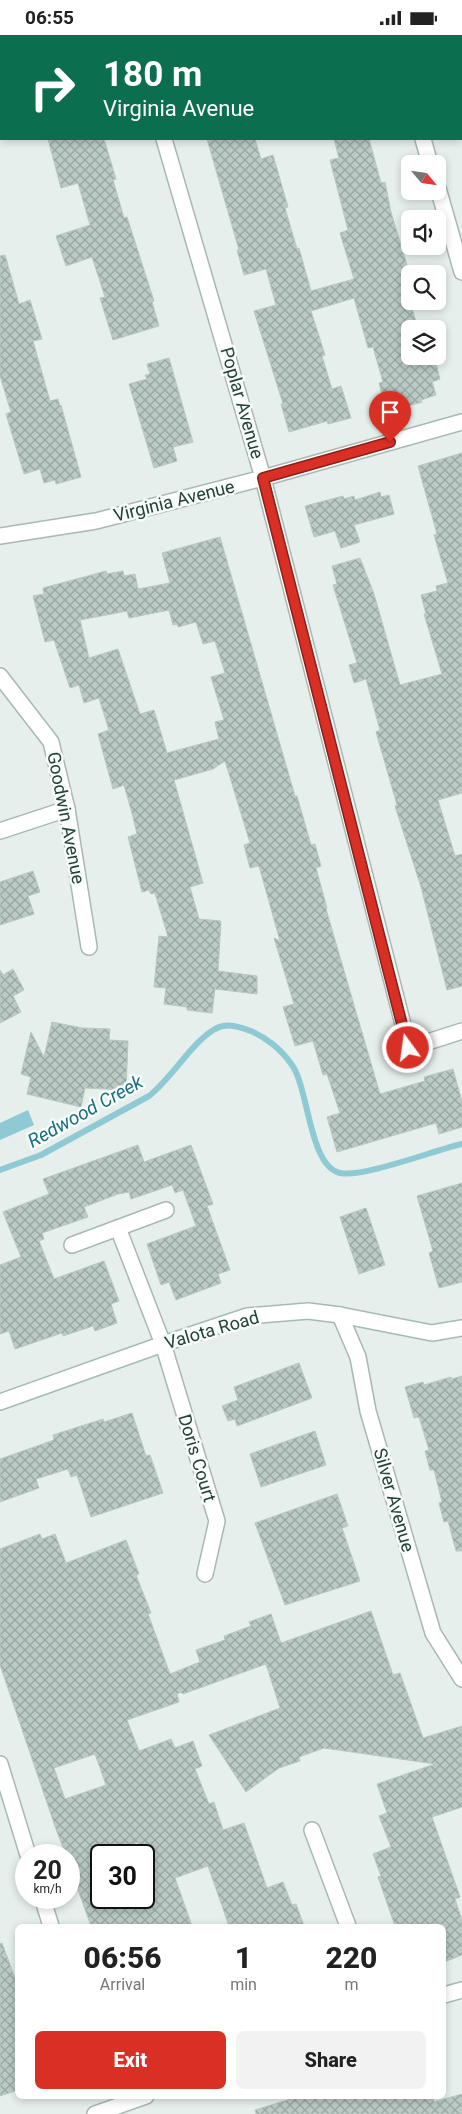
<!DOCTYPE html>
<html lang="en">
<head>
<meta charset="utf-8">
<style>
	:root { --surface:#fff; --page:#f2f2f2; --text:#222; --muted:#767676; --accent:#d93025 }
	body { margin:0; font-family:Roboto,sans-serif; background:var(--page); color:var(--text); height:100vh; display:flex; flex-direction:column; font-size:19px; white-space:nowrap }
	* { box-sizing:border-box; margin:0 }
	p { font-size:16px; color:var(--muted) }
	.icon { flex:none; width:28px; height:28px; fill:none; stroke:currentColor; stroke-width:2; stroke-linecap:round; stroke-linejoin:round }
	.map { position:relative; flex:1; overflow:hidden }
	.details { position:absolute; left:15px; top:1889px; width:431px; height:175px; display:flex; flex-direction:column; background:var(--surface); border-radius:8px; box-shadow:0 2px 8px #0003 }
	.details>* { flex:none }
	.hud { position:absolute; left:0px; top:0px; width:462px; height:105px; box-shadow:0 2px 8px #0003; background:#0b6e4f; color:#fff; overflow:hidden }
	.needle { width:32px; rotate:119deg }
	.fabs { position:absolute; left:401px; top:120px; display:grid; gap:10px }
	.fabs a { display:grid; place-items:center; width:45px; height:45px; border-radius:8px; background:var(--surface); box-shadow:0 2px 8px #0003; font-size:25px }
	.speed { position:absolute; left:15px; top:1809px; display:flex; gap:10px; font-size:25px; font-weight:700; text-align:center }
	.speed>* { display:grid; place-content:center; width:65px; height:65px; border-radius:50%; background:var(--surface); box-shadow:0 2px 8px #0003; line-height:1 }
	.speed small { font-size:12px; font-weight:400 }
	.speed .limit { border:2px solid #111; border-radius:8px; background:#fff; color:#111 }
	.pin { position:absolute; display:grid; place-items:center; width:42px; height:42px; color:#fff; margin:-51px -21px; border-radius:50% 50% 50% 0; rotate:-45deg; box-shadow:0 0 5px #0007 }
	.pin .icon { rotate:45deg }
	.me { position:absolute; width:55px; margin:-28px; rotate:346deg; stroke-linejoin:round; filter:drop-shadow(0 0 4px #0008) }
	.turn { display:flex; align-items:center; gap:18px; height:105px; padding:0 20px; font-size:22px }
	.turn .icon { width:65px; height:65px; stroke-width:2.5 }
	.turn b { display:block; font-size:35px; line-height:42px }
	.eta { display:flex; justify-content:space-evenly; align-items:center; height:85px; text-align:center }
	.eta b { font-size:30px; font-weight:800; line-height:35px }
	.button { display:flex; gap:10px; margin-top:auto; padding:10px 20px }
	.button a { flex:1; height:58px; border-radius:8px; background:var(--accent); color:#fff; font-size:20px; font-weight:800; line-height:58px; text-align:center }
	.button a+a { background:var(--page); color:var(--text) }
	.status { display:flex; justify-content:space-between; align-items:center; height:35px; padding:0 25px; background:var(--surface); direction:ltr }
	.status svg { height:14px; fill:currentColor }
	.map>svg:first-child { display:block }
	.water { fill:#8ec9d4 }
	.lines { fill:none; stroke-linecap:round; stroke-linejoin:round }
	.stream { stroke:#8ec9d4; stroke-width:6 }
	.building { fill:url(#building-cross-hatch); stroke:#b8c9c2; fill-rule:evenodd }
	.street-casing { stroke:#a8b8b2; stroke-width:18 }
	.secondary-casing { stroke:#a4bbb3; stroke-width:18 }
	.street { stroke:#fff; stroke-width:15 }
	.secondary { stroke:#fff; stroke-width:15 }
	.route-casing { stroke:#8d1f18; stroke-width:12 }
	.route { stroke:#d93025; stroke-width:9 }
	.labels { text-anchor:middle; stroke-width:5; stroke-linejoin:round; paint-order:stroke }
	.street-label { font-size:18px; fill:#24423a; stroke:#f7fbf9 }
	.water-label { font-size:19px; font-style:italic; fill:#1c6f80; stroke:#f7fbf9 }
</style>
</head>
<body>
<div class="status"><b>06:55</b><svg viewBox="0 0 49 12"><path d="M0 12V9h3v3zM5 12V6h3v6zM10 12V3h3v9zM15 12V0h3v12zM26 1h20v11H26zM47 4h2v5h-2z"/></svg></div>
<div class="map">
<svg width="462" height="2079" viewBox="0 0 462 2079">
	<defs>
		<pattern id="building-cross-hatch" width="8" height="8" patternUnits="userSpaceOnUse" patternTransform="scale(1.25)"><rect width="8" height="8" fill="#bbcac4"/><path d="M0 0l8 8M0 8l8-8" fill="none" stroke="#98a6a0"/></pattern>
	</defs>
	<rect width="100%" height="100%" fill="#e6efeb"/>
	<polygon class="water" points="28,1075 34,1090 0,1105 0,1088"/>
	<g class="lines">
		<g class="stream">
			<polyline points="376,0 376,1"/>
			<path d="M0,1135L41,1120L149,1061C172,1043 191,1008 215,994C226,988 237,991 248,995C265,1001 282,1015 292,1030C309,1054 309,1131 340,1138C363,1143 435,1115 462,1109"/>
		</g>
	</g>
	<g class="building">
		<polygon points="48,104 104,104 116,144 113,145 124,183 127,182 154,266 152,267 159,291 113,305 100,263 105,262 92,222 66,231 56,201 90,190 78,148 61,153"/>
		<polygon points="207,104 255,104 261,124 273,120 288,172 285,173 297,214 299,213 311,256 354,244 340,198 348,195 330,125 339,123 334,104 369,104 381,148 385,147 391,177 410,240 410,266 418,294 410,294 410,321 434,321 440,344 432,347 436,360 421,365 422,367 387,377 379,348 383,347 373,312 368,313 354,263 311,276 325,320 322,321 332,354 341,351 351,383 328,389 327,386 289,397 281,369 283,369 254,276 276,270 266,234 244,240 237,215 239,215"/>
		<polygon points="5,220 19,269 30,265 42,304 33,306 50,366 58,364 60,371 61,370 81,442 56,449 55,445 44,448 40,434 24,439 6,379 11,377 0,341 0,221"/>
		<polygon points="169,323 193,407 173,412 177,426 154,433 129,349 147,344 145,340 150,339 147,329"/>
		<polygon points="462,418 462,758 438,765 455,821 462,819 462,951 447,955 421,852 395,771 397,770 376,697 380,695 366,644 354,648 349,630 357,628 333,550 337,549 332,531 360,523 374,559 400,650 442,639 424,579 426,579 421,560 437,556 436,551 448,548 434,500 437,499 418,431"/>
		<polygon points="380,457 381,462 389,460 394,479 354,490 360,507 341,513 335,496 314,502 305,471 343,461 344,464 354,461 355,465"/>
		<path d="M220,502L295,761H297L311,810L315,809L321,831L316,833L327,873L326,874L380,1059L425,1046L424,1042L453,1034L462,1067V1092L439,1099L436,1088L337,1117L327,1082L340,1078L327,1039L323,1040L313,1006L295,1011L283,972L294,969L274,903L280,906L259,831L250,833L244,810L250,808L225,726L213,734L174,745L203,848L190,852L199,884L221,886L218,936L257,941V959L215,954L212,978L187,975V972L164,969L166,953L154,952L159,901L168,902L155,858L151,859L149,855L142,857L128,802L137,799L133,782L124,750L113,754L98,699L109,695L99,663L84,668L79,650L70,653L54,605L45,607L33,561L44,559L43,553L106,536L107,539L123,536L124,541L135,539L138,554L170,548L162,518ZM169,575L173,590L177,589L178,592L196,587L203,609L215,606L225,638L211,642L224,685L215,687L219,704L167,718L154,675L140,679L118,614L89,623L80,585L127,576L129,583Z"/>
		<polygon points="33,836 40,857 28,861 34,879 0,890 0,847"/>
		<polygon points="13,934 24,955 13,961 21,977 0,988 0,935 3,940"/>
		<polygon points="52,987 82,993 110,994 109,1005 128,1006 126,1055 85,1053 81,1072 27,1059 31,1042 21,1039 31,997 44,1022"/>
		<polygon points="138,1110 144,1127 191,1110 213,1169 207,1171 230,1235 218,1239 221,1248 176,1265 169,1247 161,1250 147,1209 196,1191 183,1155 175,1158 172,1150 131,1164 129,1157 118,1159 84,1172 88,1182 42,1198 44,1204 39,1206 54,1244 104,1226 119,1266 111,1269 117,1288 95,1296 93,1291 63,1301 62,1298 15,1314 9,1296 0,1299 0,1230 21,1222 3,1177 49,1159 43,1144"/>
		<polygon points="462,1148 462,1247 439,1253 429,1218 433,1216 417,1161"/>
		<polygon points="366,1173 385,1230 359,1239 340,1182"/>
		<polygon points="299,1328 312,1363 237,1391 235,1384 228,1386 222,1371 238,1365 234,1352"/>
		<polygon points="462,1341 462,1516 456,1516 448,1486 444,1487 439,1468 442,1467 434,1435 430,1435 425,1416 429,1415 419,1382 414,1383 405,1352 423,1347 424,1350 451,1342 452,1344"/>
		<polygon points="132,1378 146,1421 150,1420 163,1458 91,1482 77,1440 71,1442 68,1434 36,1444 39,1453 0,1467 0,1424 54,1405 53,1400 103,1384 104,1387"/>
		<polygon points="315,1396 326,1430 261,1452 250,1419"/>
		<polygon points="337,1459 348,1491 342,1493 360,1546 285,1570 255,1488"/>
		<path d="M40,1499L42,1504L55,1499L66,1528L126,1505L139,1539L136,1540L151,1578L148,1579L170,1639L200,1627L196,1615L225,1605L224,1601L251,1591L249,1587L271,1579L281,1608L371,1576L393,1640L400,1638L423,1703L462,1691V1772L432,1782L460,1862L455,1864L462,1885V1920L444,1927V1891H395L378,1842L381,1841L373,1819L391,1812L379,1781L387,1778L377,1749L435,1729L324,1713L299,1722L300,1726L279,1733L246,1757L209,1700L280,1673L266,1629L183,1659L181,1657L177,1659L179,1667L127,1685L139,1716L171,1704L175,1713L193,1706L202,1731L195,1734L209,1769L214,1767L223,1795L244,1788L267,1853L283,1847L292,1870L296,1869L304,1891H229L208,1831L175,1843L192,1891H91L69,1830V1820H66L57,1797L0,1630V1514ZM95,1719L106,1750L65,1764L54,1733ZM138,1807L150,1838L144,1840V1862H101V1854L90,1823Z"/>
		<polygon points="2,1908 18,1951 18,2055 0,2061 0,1909"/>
		<polygon points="462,2059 462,2079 256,2079 255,2075 300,2061 433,2061 434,2067"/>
	</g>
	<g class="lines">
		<defs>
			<g id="street">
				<polyline points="134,0 134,1"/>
				<polyline points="461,90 462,90"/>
				<polyline points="164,104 263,443 409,1013 462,996"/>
				<polyline points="423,104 430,129"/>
				<polyline points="438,153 462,237"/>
				<polyline points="0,501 96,486 263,443 462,387"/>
				<polyline points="0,641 51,707 67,774 89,912"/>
				<polyline points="0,796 67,774"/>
				<polyline points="118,1193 163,1309 217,1486 205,1539"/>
				<polyline points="72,1210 166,1175"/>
				<polyline points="340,1280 358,1322 368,1376 433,1598 462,1644"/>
				<polyline points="0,1729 28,1820"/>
				<polyline points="312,1795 348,1891"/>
				<polyline points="42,1862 51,1891"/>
				<polyline points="444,1960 462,1955"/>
				<polyline points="95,2079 146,2061"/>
			</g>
			<polyline id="secondary" points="0,1367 163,1309 247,1281 308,1276 340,1280 432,1298 462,1293"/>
		</defs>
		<use href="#street" class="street-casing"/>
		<use href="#secondary" class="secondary-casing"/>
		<use href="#street" class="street"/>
		<use href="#secondary" class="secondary"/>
	</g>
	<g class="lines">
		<defs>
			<polyline id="route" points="390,407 263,443 408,1013"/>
		</defs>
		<use href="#route" class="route-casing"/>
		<use href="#route" class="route"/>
	</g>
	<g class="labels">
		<g class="street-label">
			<text transform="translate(242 368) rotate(74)" y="6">Poplar Avenue</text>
			<text transform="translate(174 466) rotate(-14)" y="6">Virginia Avenue</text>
			<text transform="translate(66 783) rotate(79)" y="6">Goodwin Avenue</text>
			<text transform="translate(212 1295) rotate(-16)" y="6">Valota Road</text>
			<text transform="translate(197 1423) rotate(73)" y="6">Doris Court</text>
			<text transform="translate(394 1465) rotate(74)" y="6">Silver Avenue</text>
		</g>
		<g class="water-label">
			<text transform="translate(85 1076) rotate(-29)" y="7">Redwood Creek</text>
		</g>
	</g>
</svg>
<div class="fabs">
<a><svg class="needle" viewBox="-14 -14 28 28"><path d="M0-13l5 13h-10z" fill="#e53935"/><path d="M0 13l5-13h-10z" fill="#767676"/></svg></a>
<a><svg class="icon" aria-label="sound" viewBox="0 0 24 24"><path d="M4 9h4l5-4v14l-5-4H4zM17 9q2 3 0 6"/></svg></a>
<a><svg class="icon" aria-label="search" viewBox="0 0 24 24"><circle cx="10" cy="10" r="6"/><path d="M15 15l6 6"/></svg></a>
<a><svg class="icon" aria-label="layers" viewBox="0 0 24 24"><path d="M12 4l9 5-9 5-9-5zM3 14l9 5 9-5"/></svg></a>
</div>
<div class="speed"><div>20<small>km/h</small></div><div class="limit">30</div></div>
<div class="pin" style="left:390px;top:407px;background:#d93025"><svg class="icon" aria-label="arrive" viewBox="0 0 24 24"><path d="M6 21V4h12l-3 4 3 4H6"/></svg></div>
<svg class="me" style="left:408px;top:1013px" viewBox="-20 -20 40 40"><circle r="17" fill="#d93025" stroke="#fff" stroke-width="3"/><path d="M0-11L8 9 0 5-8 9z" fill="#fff"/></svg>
<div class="hud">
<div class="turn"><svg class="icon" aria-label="right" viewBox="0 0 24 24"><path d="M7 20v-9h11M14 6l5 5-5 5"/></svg><div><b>180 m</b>Virginia Avenue</div></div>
</div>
<section class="details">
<div class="eta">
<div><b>06:56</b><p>Arrival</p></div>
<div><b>1</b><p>min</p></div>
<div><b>220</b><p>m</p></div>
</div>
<div class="button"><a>Exit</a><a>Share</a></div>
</section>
</div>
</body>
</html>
